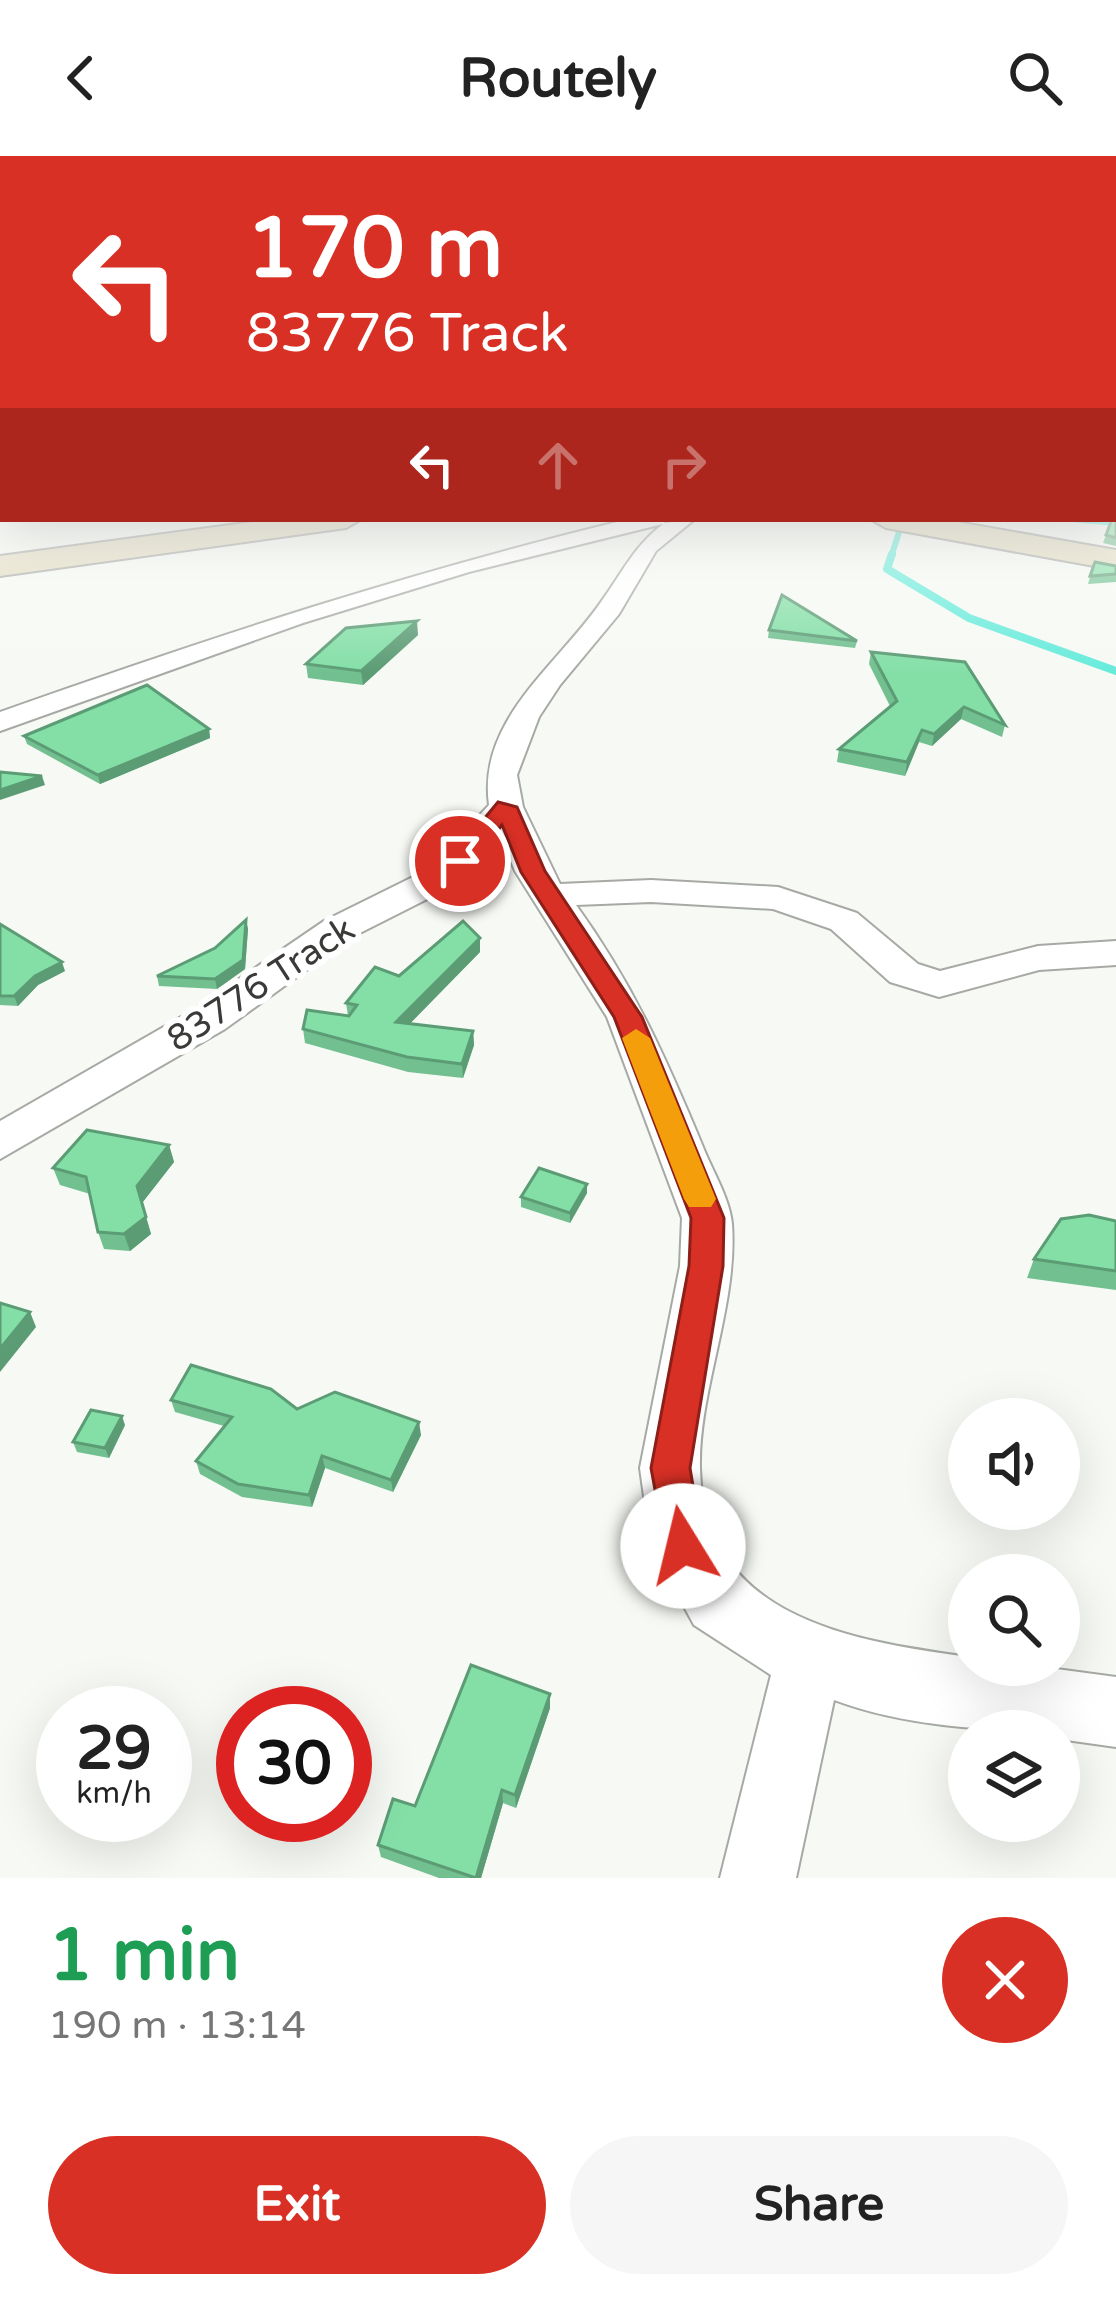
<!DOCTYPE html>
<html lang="en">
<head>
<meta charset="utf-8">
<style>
	:root { --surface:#fff; --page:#f6f6f6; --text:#222; --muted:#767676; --accent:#d93025 }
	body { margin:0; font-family:"Varela Round",sans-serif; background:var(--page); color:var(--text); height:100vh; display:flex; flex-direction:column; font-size:45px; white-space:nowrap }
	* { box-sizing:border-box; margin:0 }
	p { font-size:39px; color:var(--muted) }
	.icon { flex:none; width:66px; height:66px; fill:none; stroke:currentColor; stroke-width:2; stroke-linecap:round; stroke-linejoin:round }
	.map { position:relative; height:1722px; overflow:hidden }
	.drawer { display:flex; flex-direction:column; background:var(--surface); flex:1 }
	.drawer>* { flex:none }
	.guide { position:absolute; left:0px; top:0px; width:1116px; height:366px; box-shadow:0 12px 48px #0002; background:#d93025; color:#fff; overflow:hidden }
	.tools { position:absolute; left:948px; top:1242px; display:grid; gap:24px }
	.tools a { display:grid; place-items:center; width:132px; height:132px; border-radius:50%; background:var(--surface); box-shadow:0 12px 48px #0002; font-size:60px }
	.speed { position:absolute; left:36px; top:1530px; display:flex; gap:24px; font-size:60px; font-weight:700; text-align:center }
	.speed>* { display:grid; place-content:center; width:156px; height:156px; border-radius:50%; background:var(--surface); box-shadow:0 12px 48px #0002; line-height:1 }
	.speed small { font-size:30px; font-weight:400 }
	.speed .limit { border:18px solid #d22; background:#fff; color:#111 }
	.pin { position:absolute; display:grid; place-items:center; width:102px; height:102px; color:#fff; margin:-51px; border:6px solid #fff; border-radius:50%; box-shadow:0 3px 12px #0007 }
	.me { position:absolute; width:132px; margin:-66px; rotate:351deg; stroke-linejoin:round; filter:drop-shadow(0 0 9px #0008) }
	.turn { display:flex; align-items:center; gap:42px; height:252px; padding:0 48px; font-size:54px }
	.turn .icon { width:156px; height:156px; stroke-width:2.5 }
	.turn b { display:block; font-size:84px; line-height:102px }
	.lanes { display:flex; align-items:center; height:114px; padding:0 48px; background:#0003; justify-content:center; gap:60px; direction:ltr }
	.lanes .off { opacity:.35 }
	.round { display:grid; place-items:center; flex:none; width:126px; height:126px; border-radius:63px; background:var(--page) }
	.summary { display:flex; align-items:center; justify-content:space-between; height:204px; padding:0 48px }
	h1 { font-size:72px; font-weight:700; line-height:90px; color:#1e9e55 }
	.primary-button { display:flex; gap:24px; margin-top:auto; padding:24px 48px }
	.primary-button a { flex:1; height:138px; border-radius:72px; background:var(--accent); color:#fff; font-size:48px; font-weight:700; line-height:138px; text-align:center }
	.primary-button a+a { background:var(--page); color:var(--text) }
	header { display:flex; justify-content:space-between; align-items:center; height:156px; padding:0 48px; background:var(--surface); font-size:54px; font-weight:700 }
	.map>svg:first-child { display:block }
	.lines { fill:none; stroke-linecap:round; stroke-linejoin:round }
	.stream-far1 { stroke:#67ebdb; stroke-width:6 }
	.stream { stroke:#67ebdb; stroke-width:8 }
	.street-casing { stroke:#a7a9a5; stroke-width:4 }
	.secondary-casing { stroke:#a7a9a5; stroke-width:4 }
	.street { fill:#fff; fill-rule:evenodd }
	.secondary { fill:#e2dcc1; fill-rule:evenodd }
	.wall { fill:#72c090 }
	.shaded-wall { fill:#5c9c75 }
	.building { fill:#84dfa7; stroke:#5c9c75; stroke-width:3 }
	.route { fill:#d93025; stroke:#8d1f18; stroke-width:3 }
	.slow { fill:#f59e0b }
	.labels { text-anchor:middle; stroke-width:12; stroke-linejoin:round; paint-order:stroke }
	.street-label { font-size:36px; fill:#3a3b39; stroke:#fff }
</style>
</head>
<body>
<header><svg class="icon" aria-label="back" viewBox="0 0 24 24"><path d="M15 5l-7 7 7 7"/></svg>Routely<svg class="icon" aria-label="search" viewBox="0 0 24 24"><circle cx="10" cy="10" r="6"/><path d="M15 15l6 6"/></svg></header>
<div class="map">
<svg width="1116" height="1722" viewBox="0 0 1116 1722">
	<rect width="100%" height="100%" fill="#f6f9f4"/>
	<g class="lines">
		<g class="stream-far1">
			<polyline points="1072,363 1116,367"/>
			<polyline points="891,401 900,373"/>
		</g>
		<polyline class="stream" points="892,398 887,413 969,462 1116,515"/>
		<defs>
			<path id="street" d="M629,363H667L664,367L695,363L656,395L619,458L560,529L539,561L517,619L523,651L560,728L651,724L778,731L857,757L918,808L940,815L1038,790L1116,785V809L1039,814L939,841L890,826L831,773L773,753L651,746L576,749C633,828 666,902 703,991C712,1014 730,1043 732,1068C738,1149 698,1236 700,1312C703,1462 852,1485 969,1501V1509H1027L1116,1521V1591L1059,1583V1575C986,1575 903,1570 834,1544L796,1722H720L771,1519L694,1469L651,1390L640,1312L680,1110L682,1062L607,861L515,715L500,678L455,729L352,781L225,873L0,1003V965L195,853L324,765L429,713L489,649C477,564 557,510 601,446C622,417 634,390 663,368L469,416L303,467L0,575V556C212,481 410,416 629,363Z"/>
			<g id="secondary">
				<polygon points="275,363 362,363 346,372 0,420 0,400"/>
				<polygon points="870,363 940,363 1116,394 1116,414 886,372"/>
			</g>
		</defs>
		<use href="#street" class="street-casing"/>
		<use href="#secondary" class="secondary-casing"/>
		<use href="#street" class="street"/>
		<use href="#secondary" class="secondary"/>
	</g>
	<g class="wall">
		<polygon points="1116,352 1116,390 1103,387"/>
		<polygon points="1095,406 1116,410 1116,426 1088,428"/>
		<polygon points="769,474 857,485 855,492 768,482"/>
		<polygon points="418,479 363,529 308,522 306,508"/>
		<polygon points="871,496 1005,569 1002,581 961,563 932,590 919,586 905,620 837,606 839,593 890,550 869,508"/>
		<polygon points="209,573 210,582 100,628 27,588 24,580"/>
		<polygon points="246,764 248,773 245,813 217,833 159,830 157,820 215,792"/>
		<polygon points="0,768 65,815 38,829 18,850 0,849"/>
		<polygon points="480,796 410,867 473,875 474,889 463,922 408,916 305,887 303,873 348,860 346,847 399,820"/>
		<polygon points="169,989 174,1006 142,1047 151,1078 130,1095 104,1093 98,1076 90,1038 60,1029 53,1012"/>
		<polygon points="587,1028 587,1037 570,1067 521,1051 521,1041"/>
		<polygon points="1116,1065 1116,1134 1027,1122 1034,1103"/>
		<polygon points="171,1244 297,1253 421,1279 393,1336 325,1312 312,1351 242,1341 200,1318 196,1305 224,1270 175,1256"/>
		<polygon points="125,1269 109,1302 77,1296 73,1286"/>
		<polygon points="550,1538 550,1552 516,1652 503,1647 481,1722 439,1722 381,1701 378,1689 415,1650"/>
	</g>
	<g class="shaded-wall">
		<polygon points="417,465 418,479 363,529 361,515"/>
		<polygon points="964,551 961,563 932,590 934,578"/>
		<polygon points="209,573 210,582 100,628 98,619"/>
		<polygon points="922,574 919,586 905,620 907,606"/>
		<polygon points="42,620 45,629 0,644 0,634"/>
		<polygon points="246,764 248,773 245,813 217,833 215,823"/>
		<polygon points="480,782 480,796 398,880 396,866"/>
		<polygon points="62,806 65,815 38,829 18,850 14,840 35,820"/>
		<polygon points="473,875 474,889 463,922 462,908"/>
		<polygon points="169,989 174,1006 142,1047 151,1078 130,1095 124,1078 137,1030"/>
		<polygon points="587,1028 587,1037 570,1067 570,1057"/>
		<polygon points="30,1156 36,1171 0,1216 0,1193"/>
		<polygon points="122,1260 125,1269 109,1302 105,1292"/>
		<polygon points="419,1266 421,1279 393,1336 391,1324"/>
		<polygon points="322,1300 325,1312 312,1351 309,1339"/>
		<polygon points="550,1538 550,1552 516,1652 515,1639"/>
		<polygon points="502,1634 503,1647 481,1722 476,1722"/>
	</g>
	<g class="building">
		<polygon points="1116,352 1116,382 1106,379"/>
		<polygon points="1095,406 1116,410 1116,418 1090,420"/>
		<polygon points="782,439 857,485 769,474"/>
		<polygon points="417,465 361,515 306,508 346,472"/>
		<polygon points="871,496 965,506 1005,569 964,551 934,578 922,574 907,606 839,593 897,545"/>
		<polygon points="147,529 209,573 98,619 24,580"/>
		<polygon points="0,616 42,620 0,634"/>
		<polygon points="246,764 243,804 215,823 157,820 215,792"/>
		<polygon points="463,765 480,782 396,866 473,875 462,908 407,901 303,873 307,854 349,860 357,849 346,847 375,811 399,820"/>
		<polygon points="0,768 62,806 35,820 14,840 0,840"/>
		<polygon points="87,974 169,989 137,1030 146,1061 124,1078 98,1076 86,1021 53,1012"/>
		<polygon points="539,1012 587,1028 570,1057 521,1041"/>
		<polygon points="1089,1059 1116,1065 1116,1115 1034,1103 1061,1063"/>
		<polygon points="0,1147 30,1156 0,1193"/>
		<polygon points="191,1209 271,1233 297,1253 335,1236 419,1266 391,1324 322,1300 309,1339 238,1328 196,1305 232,1261 171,1244"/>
		<polygon points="91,1254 122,1260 105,1292 73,1286"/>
		<polygon points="471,1509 550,1538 515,1639 502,1634 476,1722 378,1689 393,1643 415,1650"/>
	</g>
	<linearGradient id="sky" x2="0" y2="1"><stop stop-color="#74cae3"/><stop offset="0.53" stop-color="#fbfcfa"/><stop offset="1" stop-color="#fbfcfa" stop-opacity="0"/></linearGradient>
	<rect width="1116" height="517" fill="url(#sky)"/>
	<polygon class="route" points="498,646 517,651 545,715 642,861 724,1062 723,1110 690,1312 703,1390 697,1404 683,1410 668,1404 651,1312 689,1110 691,1062 614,861 521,716 502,669 469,710 449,705"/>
	<polygon class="slow" points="636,873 650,882 716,1043 711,1051 689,1051 684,1043 622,882"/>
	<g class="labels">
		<g class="street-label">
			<text transform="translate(260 827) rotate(-33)" y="13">83776 Track</text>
		</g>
	</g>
</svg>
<div class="tools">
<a><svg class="icon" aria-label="sound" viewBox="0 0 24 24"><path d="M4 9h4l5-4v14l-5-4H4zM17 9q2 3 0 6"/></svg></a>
<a><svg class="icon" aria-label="search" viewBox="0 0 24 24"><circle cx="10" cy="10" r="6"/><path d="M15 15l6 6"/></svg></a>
<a><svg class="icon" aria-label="layers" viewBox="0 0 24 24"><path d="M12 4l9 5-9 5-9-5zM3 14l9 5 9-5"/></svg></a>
</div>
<div class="speed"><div>29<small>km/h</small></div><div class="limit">30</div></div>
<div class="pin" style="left:460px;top:705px;background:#d93025"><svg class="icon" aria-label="arrive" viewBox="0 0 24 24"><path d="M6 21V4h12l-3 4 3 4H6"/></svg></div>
<svg class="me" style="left:683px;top:1390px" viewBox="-20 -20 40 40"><circle r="19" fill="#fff"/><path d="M0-13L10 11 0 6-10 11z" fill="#d93025"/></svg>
<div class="guide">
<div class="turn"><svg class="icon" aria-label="left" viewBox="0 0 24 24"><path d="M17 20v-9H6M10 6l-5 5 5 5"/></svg><div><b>170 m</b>83776 Track</div></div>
<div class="lanes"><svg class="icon" aria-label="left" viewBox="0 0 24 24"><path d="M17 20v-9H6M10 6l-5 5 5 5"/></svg><svg class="icon off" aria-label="ahead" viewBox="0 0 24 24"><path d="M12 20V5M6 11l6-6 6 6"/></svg><svg class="icon off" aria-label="right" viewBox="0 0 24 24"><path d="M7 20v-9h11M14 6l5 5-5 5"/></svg></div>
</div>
</div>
<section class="drawer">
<div class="summary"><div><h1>1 min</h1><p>190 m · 13:14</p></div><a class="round" style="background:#d93025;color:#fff"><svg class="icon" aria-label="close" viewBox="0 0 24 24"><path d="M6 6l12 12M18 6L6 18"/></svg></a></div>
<div class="primary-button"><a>Exit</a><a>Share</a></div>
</section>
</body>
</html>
